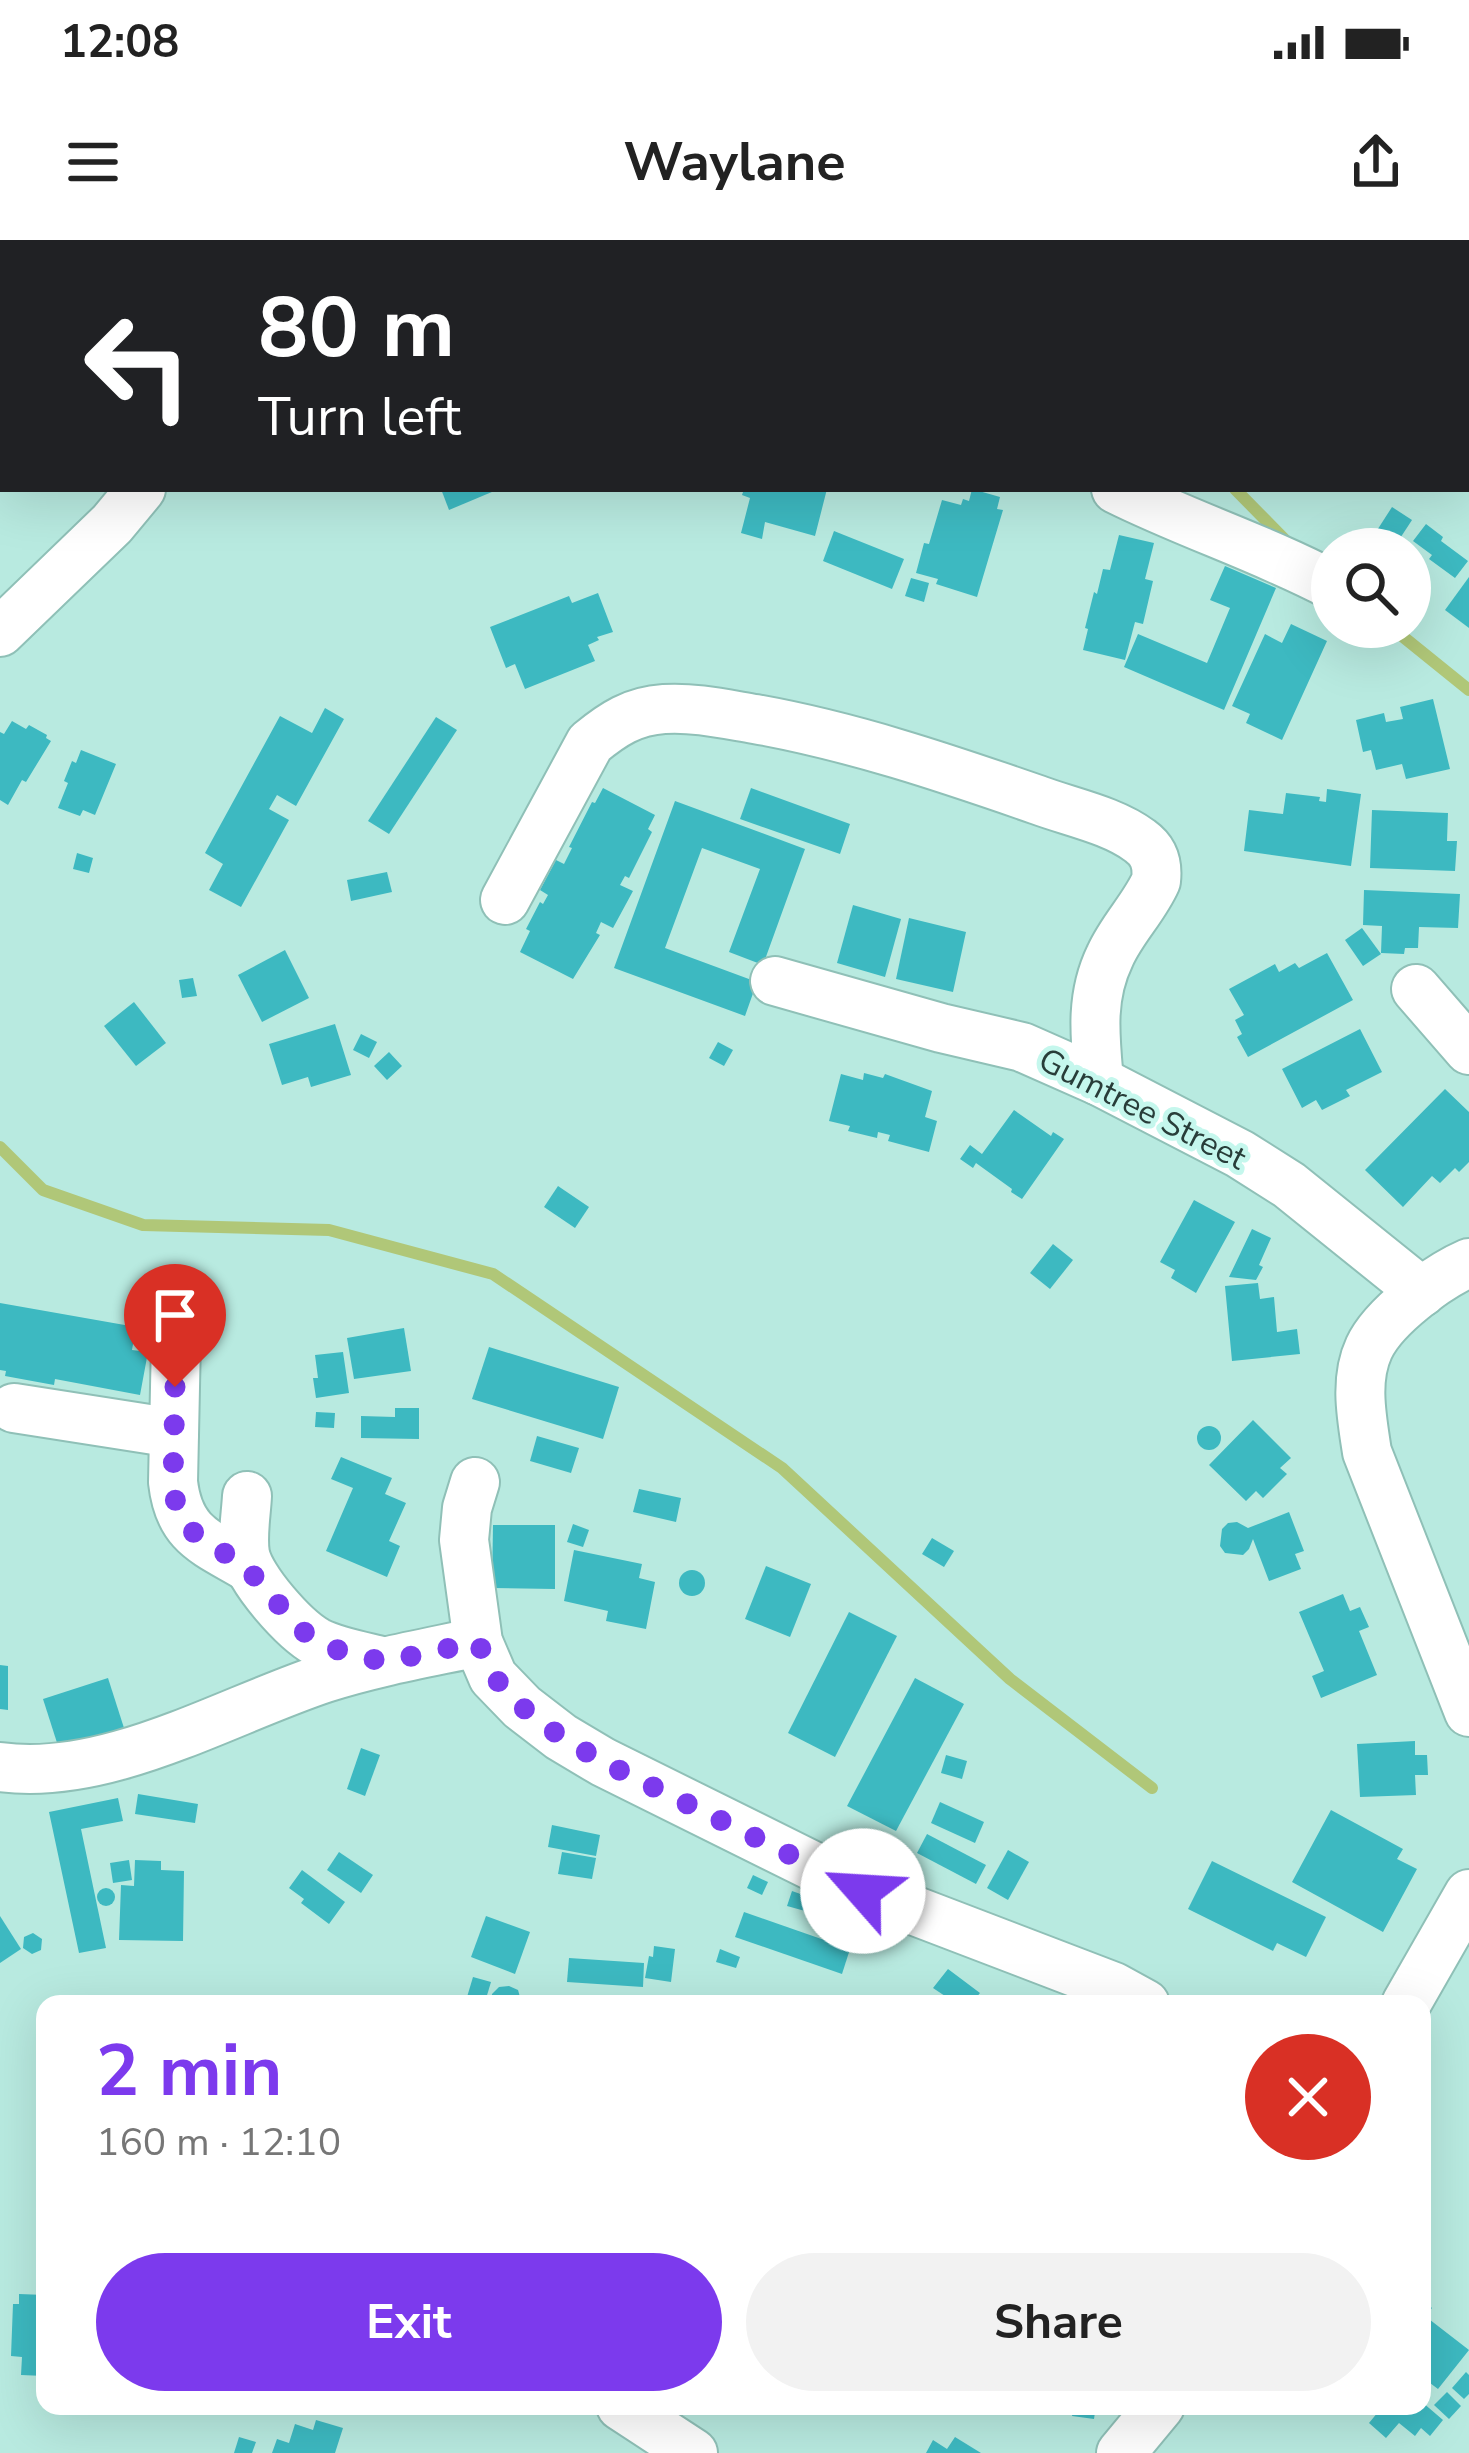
<!DOCTYPE html>
<html lang="en">
<head>
<meta charset="utf-8">
<style>
	:root { --surface:#fff; --page:#f2f2f2; --text:#222; --muted:#767676; --accent:#7c3aed }
	body { margin:0; font-family:"Nunito Sans",sans-serif; background:var(--page); color:var(--text); height:100vh; display:flex; flex-direction:column; font-size:45px; white-space:nowrap }
	* { box-sizing:border-box; margin:0 }
	p { font-size:39px; color:var(--muted) }
	.icon { flex:none; width:66px; height:66px; fill:none; stroke:currentColor; stroke-width:2; stroke-linecap:round; stroke-linejoin:round }
	.map { position:relative; flex:1; overflow:hidden }
	.details { position:absolute; left:36px; top:1755px; width:1395px; height:420px; display:flex; flex-direction:column; background:var(--surface); border-radius:24px; box-shadow:0 12px 48px #0002 }
	.details>* { flex:none }
	.top-card { position:absolute; left:0px; top:0px; width:1470px; height:252px; box-shadow:0 12px 48px #0002; background:#202124; color:#fff; overflow:hidden }
	.tools { position:absolute; left:1311px; top:288px; display:grid; gap:24px }
	.tools a { display:grid; place-items:center; width:120px; height:120px; border-radius:50%; background:var(--surface); box-shadow:0 12px 48px #0002; font-size:60px }
	.pin { position:absolute; display:grid; place-items:center; width:102px; height:102px; color:#fff; margin:-123px -51px; border-radius:50% 50% 50% 0; rotate:-45deg; box-shadow:0 0 12px #0007 }
	.pin .icon { rotate:45deg }
	.me { position:absolute; width:132px; margin:-66px; rotate:296deg; stroke-linejoin:round; filter:drop-shadow(0 0 9px #0008) }
	.turn { display:flex; align-items:center; gap:42px; height:252px; padding:0 60px; font-size:54px }
	.turn .icon { width:156px; height:156px; stroke-width:2.5 }
	.turn b { display:block; font-size:84px; line-height:102px }
	.round { display:grid; place-items:center; flex:none; width:126px; height:126px; border-radius:63px; background:var(--page) }
	.headline { display:flex; align-items:center; justify-content:space-between; height:204px; padding:0 60px }
	h1 { font-size:72px; font-weight:700; line-height:90px; color:var(--accent) }
	.cta { display:flex; gap:24px; margin-top:auto; padding:24px 60px }
	.cta a { flex:1; height:138px; border-radius:72px; background:var(--accent); color:#fff; font-size:48px; font-weight:700; line-height:138px; text-align:center }
	.cta a+a { background:var(--page); color:var(--text) }
	.status { display:flex; justify-content:space-between; align-items:center; height:84px; padding:0 60px; background:var(--surface); direction:ltr }
	.status svg { height:33px; fill:currentColor }
	header { display:flex; justify-content:space-between; align-items:center; height:156px; padding:0 60px; background:var(--surface); font-size:54px; font-weight:700 }
	.map>svg:first-child { display:block }
	.lines { fill:none; stroke-linecap:round; stroke-linejoin:round }
	.stream { stroke:#b0c778; stroke-width:12 }
	.building { fill:#3db9c1 }
	.minor-casing { stroke:#8fc0b7; stroke-width:52 }
	.minor { stroke:#fff; stroke-width:48 }
	.route { stroke:#7c3aed; stroke-width:21; stroke-dasharray:0 37.8 }
	.labels { text-anchor:middle; stroke-width:10; stroke-linejoin:round; paint-order:stroke }
	.street-label { font-size:33px; fill:#283d39; stroke:#c5f7ed }
</style>
</head>
<body>
<div class="status"><b>12:08</b><svg viewBox="0 0 49 12"><path d="M0 12V9h3v3zM5 12V6h3v6zM10 12V3h3v9zM15 12V0h3v12zM26 1h20v11H26zM47 4h2v5h-2z"/></svg></div>
<header><svg class="icon" aria-label="menu" viewBox="0 0 24 24"><path d="M4 6h16M4 12h16M4 18h16"/></svg>Waylane<svg class="icon" aria-label="share" viewBox="0 0 24 24"><path d="M12 15V3M7 8l5-5 5 5M5 13v7h14v-7"/></svg></header>
<div class="map">
<svg width="1469" height="2213" viewBox="0 0 1469 2213">
	<rect width="100%" height="100%" fill="#b8eae0"/>
	<g class="lines">
		<g class="stream">
			<polyline points="355,0 364,0"/>
			<polyline points="497,0 602,3 697,0"/>
			<polyline points="807,0 818,3"/>
			<polyline points="1235,249 1289,304"/>
			<polyline points="1391,387 1469,450"/>
			<polyline points="0,907 43,950 143,985 329,990 493,1034 782,1228 1010,1439 1152,1548"/>
		</g>
	</g>
	<g class="building">
		<polygon points="441,249 499,249 449,270"/>
		<polygon points="744,249 827,249 815,296 765,282 762,299 741,293 750,258 742,255"/>
		<polygon points="972,249 1000,257 997,269 1003,270 977,357 936,344 938,339 916,333 924,303 929,304 942,260 961,265 963,259 969,261"/>
		<polygon points="1392,267 1412,280 1393,309 1365,309"/>
		<polygon points="1426,284 1443,297 1441,301 1468,321 1455,338 1429,319 1432,315 1413,301"/>
		<polygon points="834,291 904,319 892,349 823,321"/>
		<polygon points="1119,295 1154,303 1145,339 1153,341 1143,384 1135,382 1125,420 1083,410 1088,389 1085,388 1094,352 1097,354 1103,329 1110,330"/>
		<polygon points="1225,326 1276,348 1224,470 1124,427 1138,394 1207,423 1230,368 1210,360"/>
		<polygon points="1469,337 1469,388 1445,370"/>
		<polygon points="911,338 929,343 924,362 905,356"/>
		<polygon points="598,353 613,392 597,397 599,400 588,405 595,421 525,449 515,424 506,428 490,387 569,356 572,363"/>
		<polygon points="1291,384 1327,401 1282,500 1246,483 1250,474 1232,466 1265,394 1282,403"/>
		<polygon points="1433,459 1450,529 1406,539 1402,524 1376,530 1371,510 1363,512 1356,480 1384,473 1386,482 1403,479 1400,467"/>
		<polygon points="325,468 344,479 296,566 277,555 269,569 289,580 241,667 209,650 223,624 205,613 280,476 312,493"/>
		<polygon points="436,477 457,490 389,594 368,581"/>
		<polygon points="12,481 26,489 29,485 47,495 46,498 51,501 26,542 22,540 8,565 0,560 0,492 4,494"/>
		<polygon points="81,510 116,524 95,575 83,570 80,576 58,568 68,543 64,541 72,521 76,523"/>
		<polygon points="603,548 655,575 648,589 652,592 629,638 625,636 620,645 633,651 613,688 601,682 596,693 600,695 573,739 520,712 530,691 526,689 540,662 543,664 548,655 540,650 556,620 564,624 572,608 569,607 592,562 595,563"/>
		<polygon points="751,548 850,584 840,614 740,579"/>
		<polygon points="1327,549 1361,554 1351,626 1244,611 1249,570 1283,574 1286,553 1320,557 1319,561 1326,562"/>
		<polygon points="675,561 805,609 763,725 729,712 760,629 702,608 665,708 757,742 745,776 614,728"/>
		<polygon points="1372,570 1448,573 1447,601 1457,601 1455,631 1370,628"/>
		<polygon points="77,613 93,618 89,633 73,629"/>
		<polygon points="387,632 392,652 351,661 347,640"/>
		<polygon points="1364,650 1460,654 1458,688 1419,687 1418,708 1405,708 1404,714 1381,713 1382,686 1363,685"/>
		<polygon points="853,665 901,679 885,737 837,723"/>
		<polygon points="909,678 966,692 953,752 896,739"/>
		<polygon points="1362,688 1381,714 1363,726 1345,700"/>
		<polygon points="285,710 309,758 262,782 238,735"/>
		<polygon points="1327,713 1353,760 1248,817 1237,797 1242,794 1235,780 1244,775 1229,749 1275,724 1279,732 1295,723 1299,728"/>
		<polygon points="193,738 197,756 182,758 179,740"/>
		<polygon points="134,762 166,803 136,826 104,786"/>
		<polygon points="335,784 351,835 311,847 308,837 282,845 269,804"/>
		<polygon points="1360,789 1382,832 1346,850 1350,856 1322,870 1316,860 1302,868 1282,829"/>
		<polygon points="361,794 377,802 369,818 353,810"/>
		<polygon points="718,802 733,810 724,826 709,818"/>
		<polygon points="389,812 402,826 387,840 374,826"/>
		<polygon points="864,833 883,838 885,834 932,851 925,877 937,881 929,912 888,901 890,895 878,892 877,898 848,891 850,886 829,881 841,834 863,840"/>
		<polygon points="1445,849 1469,872 1469,922 1459,932 1455,928 1440,943 1432,936 1403,967 1365,930"/>
		<polygon points="1014,870 1051,896 1053,892 1064,899 1022,959 1011,952 1012,949 976,923 973,928 960,919 970,905 982,914"/>
		<polygon points="558,946 589,967 575,988 544,967"/>
		<polygon points="1194,960 1235,982 1196,1053 1171,1038 1175,1030 1160,1022"/>
		<polygon points="1252,989 1271,998 1259,1025 1263,1027 1256,1040 1229,1037"/>
		<polygon points="1053,1004 1073,1020 1050,1049 1030,1033"/>
		<polygon points="1258,1043 1260,1059 1274,1057 1277,1092 1297,1089 1300,1114 1232,1121 1225,1046"/>
		<polygon points="0,1063 136,1087 132,1110 148,1112 140,1155 55,1139 54,1145 5,1136 6,1131 0,1130"/>
		<polygon points="404,1088 411,1131 354,1139 347,1098"/>
		<polygon points="489,1107 619,1147 603,1199 472,1159"/>
		<polygon points="343,1112 349,1153 316,1158 313,1138 318,1138 315,1115"/>
		<polygon points="395,1168 419,1168 419,1199 361,1198 361,1176 395,1177"/>
		<polygon points="316,1172 335,1173 334,1188 315,1187"/>
		<polygon points="1253,1180 1291,1218 1280,1228 1287,1234 1263,1258 1256,1251 1246,1261 1209,1225"/>
		<circle cx="1209" cy="1198" r="12"/>
		<polygon points="537,1196 579,1208 571,1233 530,1221"/>
		<polygon points="341,1217 392,1238 385,1254 406,1263 389,1301 400,1306 387,1337 326,1311 353,1248 331,1239"/>
		<polygon points="639,1249 681,1258 676,1282 633,1272"/>
		<polygon points="1289,1272 1304,1311 1295,1314 1301,1329 1269,1341 1253,1299 1249,1309 1243,1315 1225,1313 1220,1306 1222,1289 1228,1283 1237,1282 1248,1288"/>
		<polygon points="573,1284 589,1290 583,1307 567,1302"/>
		<polygon points="493,1285 555,1285 555,1349 492,1348"/>
		<polygon points="932,1298 954,1311 944,1327 922,1314"/>
		<polygon points="574,1310 642,1324 639,1338 655,1342 646,1389 606,1381 608,1371 564,1361"/>
		<polygon points="766,1326 811,1344 790,1397 745,1379"/>
		<circle cx="692" cy="1343" r="13"/>
		<polygon points="1343,1354 1350,1371 1360,1367 1369,1387 1359,1391 1377,1435 1321,1458 1312,1436 1324,1431 1299,1372"/>
		<polygon points="849,1372 897,1396 835,1517 788,1493"/>
		<polygon points="0,1425 8,1426 8,1470 0,1469"/>
		<polygon points="108,1438 124,1488 59,1509 43,1459"/>
		<polygon points="915,1438 964,1464 896,1591 847,1566"/>
		<polygon points="1415,1501 1415,1515 1427,1515 1428,1535 1415,1535 1416,1555 1360,1557 1357,1504"/>
		<polygon points="361,1508 380,1515 365,1556 347,1549"/>
		<polygon points="946,1515 967,1521 962,1539 941,1533"/>
		<polygon points="138,1554 198,1564 195,1583 135,1574"/>
		<polygon points="118,1558 123,1581 81,1589 106,1708 79,1713 49,1572"/>
		<polygon points="940,1562 984,1582 975,1603 931,1583"/>
		<polygon points="1331,1570 1403,1609 1397,1619 1417,1629 1383,1692 1292,1642"/>
		<polygon points="552,1585 600,1595 596,1616 548,1607"/>
		<polygon points="927,1594 986,1625 976,1644 917,1613"/>
		<polygon points="1008,1610 1029,1622 1008,1660 987,1648"/>
		<polygon points="339,1612 373,1635 361,1653 327,1630"/>
		<polygon points="562,1612 596,1618 592,1639 558,1634"/>
		<polygon points="129,1620 132,1640 113,1643 110,1623"/>
		<polygon points="135,1620 161,1621 161,1630 184,1631 183,1701 119,1700 121,1645 134,1646"/>
		<polygon points="1212,1621 1326,1677 1306,1717 1277,1703 1273,1711 1188,1669"/>
		<polygon points="302,1630 345,1662 329,1684 301,1663 304,1659 289,1648"/>
		<polygon points="753,1635 768,1642 762,1655 747,1648"/>
		<circle cx="106" cy="1657" r="9"/>
		<polygon points="792,1651 809,1657 805,1671 787,1666"/>
		<polygon points="814,1653 847,1663 843,1676 810,1666"/>
		<polygon points="744,1672 850,1709 842,1734 735,1697"/>
		<polygon points="0,1676 21,1709 0,1723"/>
		<polygon points="486,1676 530,1692 515,1734 471,1717"/>
		<polygon points="33,1693 42,1699 41,1710 32,1714 23,1708 24,1697"/>
		<polygon points="654,1706 675,1709 671,1742 645,1738 649,1716 653,1717"/>
		<polygon points="720,1709 740,1717 736,1728 716,1722"/>
		<polygon points="569,1718 644,1723 643,1747 567,1742"/>
		<polygon points="948,1729 980,1753 971,1764 943,1764 948,1758 933,1748"/>
		<polygon points="473,1737 491,1742 485,1762 467,1757"/>
		<polygon points="509,1746 518,1750 522,1764 491,1764 492,1754 499,1747"/>
		<polygon points="19,2054 45,2055 45,2136 21,2135 22,2117 11,2116 13,2064 19,2064"/>
		<polygon points="1422,2060 1432,2068 1425,2076 1469,2110 1438,2149 1422,2137"/>
		<polygon points="1466,2132 1469,2135 1469,2154 1464,2159 1452,2148"/>
		<polygon points="1447,2152 1461,2166 1449,2179 1434,2165"/>
		<polygon points="1422,2162 1443,2180 1430,2196 1421,2188 1415,2196 1399,2183 1386,2198 1369,2183 1383,2166 1422,2166"/>
		<polygon points="1074,2166 1096,2166 1094,2179 1072,2176"/>
		<polygon points="316,2180 343,2188 335,2213 272,2213 277,2199 289,2203 295,2184 313,2190"/>
		<polygon points="239,2197 256,2202 252,2213 234,2213"/>
		<polygon points="955,2197 981,2213 926,2213 933,2200 947,2209"/>
	</g>
	<g class="lines">
		<defs>
			<g id="minor">
				<polyline points="264,0 265,3"/>
				<polyline points="1420,0 1423,3"/>
				<polyline points="1467,54 1469,56"/>
				<path d="M1116,249C1186,284 1262,308 1332,345"/>
				<polyline points="0,392 112,284 141,249"/>
				<path d="M505,660L590,503C613,484 633,471 664,469C694,467 725,474 755,479C851,496 946,528 1038,560C1070,572 1112,580 1140,601C1154,611 1158,624 1156,641C1144,668 1122,689 1110,716C1090,757 1095,797 1099,841"/>
				<polyline points="775,741 941,788 1022,807 1099,841 1240,914 1289,945 1422,1052"/>
				<polyline points="1416,749 1469,810"/>
				<path d="M1469,1023C1437,1037 1384,1076 1369,1108C1354,1140 1362,1179 1367,1212L1469,1472"/>
				<path d="M176,1100L173,1242C179,1295 206,1302 248,1327"/>
				<polyline points="14,1168 174,1193"/>
				<polyline points="475,1242 467,1268 464,1300 478,1402 493,1437 522,1467 561,1497 603,1522 863,1651 1114,1747 1145,1764"/>
				<path d="M247,1256C246,1275 242,1296 245,1314C250,1340 294,1389 317,1402C337,1412 361,1416 382,1421"/>
				<path d="M0,1527C107,1542 225,1471 325,1438C375,1422 427,1413 478,1402"/>
				<polyline points="1406,1764 1469,1654"/>
				<polyline points="621,2166 693,2213"/>
				<polyline points="1121,2213 1160,2166"/>
			</g>
		</defs>
		<use href="#minor" class="minor-casing"/>
		<use href="#minor" class="minor"/>
	</g>
	<g class="lines">
		<polyline class="route" points="175,1147 173,1242 176,1265 182,1280 199,1298 248,1327 258,1342 307,1395 338,1410 384,1422 478,1402 493,1436 522,1467 561,1497 603,1522 863,1651"/>
	</g>
	<g class="labels">
		<g class="street-label">
			<text transform="translate(1143 868) rotate(27)" y="12">Gumtree Street</text>
		</g>
	</g>
</svg>
<div class="tools">
<a><svg class="icon" aria-label="search" viewBox="0 0 24 24"><circle cx="10" cy="10" r="6"/><path d="M15 15l6 6"/></svg></a>
</div>
<div class="pin" style="left:175px;top:1147px;background:#d93025"><svg class="icon" aria-label="arrive" viewBox="0 0 24 24"><path d="M6 21V4h12l-3 4 3 4H6"/></svg></div>
<svg class="me" style="left:863px;top:1651px" viewBox="-20 -20 40 40"><circle r="19" fill="#fff"/><path d="M0-13L10 11 0 6-10 11z" fill="#7c3aed"/></svg>
<div class="top-card">
<div class="turn"><svg class="icon" aria-label="left" viewBox="0 0 24 24"><path d="M17 20v-9H6M10 6l-5 5 5 5"/></svg><div><b>80 m</b>Turn left</div></div>
</div>
<section class="details">
<div class="headline"><div><h1>2 min</h1><p>160 m · 12:10</p></div><a class="round" style="background:#d93025;color:#fff"><svg class="icon" aria-label="close" viewBox="0 0 24 24"><path d="M6 6l12 12M18 6L6 18"/></svg></a></div>
<div class="cta"><a>Exit</a><a>Share</a></div>
</section>
</div>
</body>
</html>
